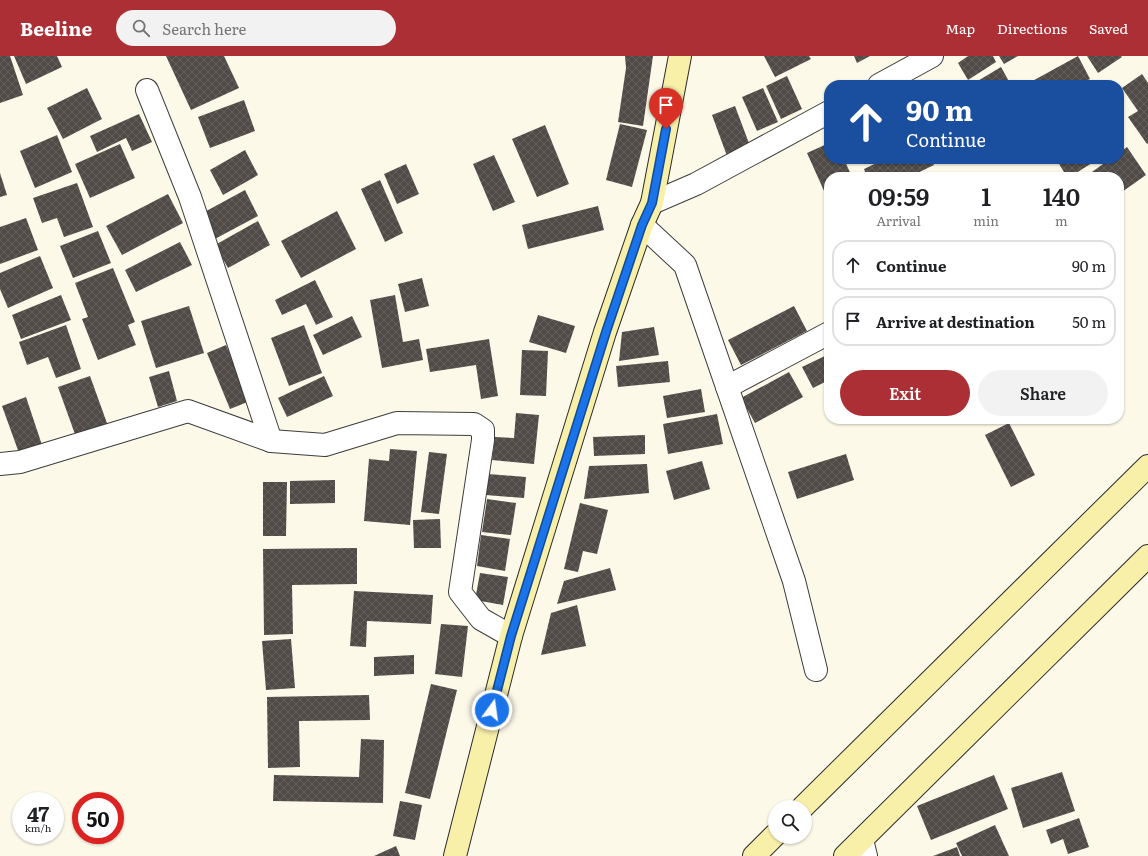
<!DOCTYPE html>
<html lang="en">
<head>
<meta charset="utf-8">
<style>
	:root { --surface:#fff; --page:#f2f2f2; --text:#202124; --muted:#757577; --line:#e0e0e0; --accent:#ac2f35 }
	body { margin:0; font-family:Literata,serif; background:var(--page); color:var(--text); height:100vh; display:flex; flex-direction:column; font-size:15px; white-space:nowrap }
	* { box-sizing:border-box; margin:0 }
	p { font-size:13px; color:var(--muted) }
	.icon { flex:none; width:22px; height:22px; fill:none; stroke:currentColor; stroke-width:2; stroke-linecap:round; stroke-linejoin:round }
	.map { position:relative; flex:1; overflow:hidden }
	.details { position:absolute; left:824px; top:116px; width:300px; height:252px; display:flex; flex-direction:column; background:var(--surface); border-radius:16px; box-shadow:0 1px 3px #0004 }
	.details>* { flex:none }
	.banner { position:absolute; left:824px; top:24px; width:300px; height:84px; border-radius:16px; box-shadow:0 1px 3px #0004; background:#1a4fa0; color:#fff; overflow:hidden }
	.fabs { position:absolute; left:768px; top:744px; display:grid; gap:8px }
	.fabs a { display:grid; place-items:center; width:44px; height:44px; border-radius:50%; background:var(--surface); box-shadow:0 1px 3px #0004; font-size:20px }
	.speed { position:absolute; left:12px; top:736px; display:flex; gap:8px; font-size:20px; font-weight:700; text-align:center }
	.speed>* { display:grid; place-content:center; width:52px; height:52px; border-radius:50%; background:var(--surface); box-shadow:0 1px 3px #0004; line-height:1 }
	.speed small { font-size:10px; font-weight:400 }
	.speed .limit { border:6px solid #d22; background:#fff; color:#111 }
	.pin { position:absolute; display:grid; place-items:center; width:34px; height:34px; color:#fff; margin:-41px -17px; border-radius:50% 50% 50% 0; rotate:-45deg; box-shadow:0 0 4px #0007 }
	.pin .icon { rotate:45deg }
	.me { position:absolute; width:44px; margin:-22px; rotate:14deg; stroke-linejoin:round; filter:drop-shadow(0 0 3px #0008) }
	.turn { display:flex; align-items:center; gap:14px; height:84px; padding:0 16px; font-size:18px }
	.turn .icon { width:52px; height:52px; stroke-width:2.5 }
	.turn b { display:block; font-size:28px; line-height:34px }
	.eta { display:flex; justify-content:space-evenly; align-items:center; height:68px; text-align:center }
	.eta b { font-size:24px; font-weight:600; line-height:28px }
	.primary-button { display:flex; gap:8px; margin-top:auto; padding:8px 16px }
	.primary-button a { flex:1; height:46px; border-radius:24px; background:var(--accent); color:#fff; font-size:16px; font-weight:600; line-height:46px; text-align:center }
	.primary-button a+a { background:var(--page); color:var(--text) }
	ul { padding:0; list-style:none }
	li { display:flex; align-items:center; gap:12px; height:50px; margin:0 8px 6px; padding:0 8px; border:2px solid var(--line); border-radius:16px }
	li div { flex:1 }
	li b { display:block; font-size:15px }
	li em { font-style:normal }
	header { display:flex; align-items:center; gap:24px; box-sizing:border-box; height:56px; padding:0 20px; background:var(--accent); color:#fff }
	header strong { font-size:19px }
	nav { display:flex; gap:22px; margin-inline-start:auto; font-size:14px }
	.search { width:280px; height:36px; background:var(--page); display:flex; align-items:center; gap:10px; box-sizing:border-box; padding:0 14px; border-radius:22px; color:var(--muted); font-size:15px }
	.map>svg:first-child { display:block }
	.building { fill:url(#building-cross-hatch) }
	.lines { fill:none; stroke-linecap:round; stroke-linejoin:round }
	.street-casing { stroke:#3d3d3d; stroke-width:24 }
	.secondary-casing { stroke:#2c2c2c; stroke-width:24 }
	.street { stroke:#fff; stroke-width:22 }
	.secondary { stroke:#f8efa9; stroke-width:22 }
	.route-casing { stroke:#114b97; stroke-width:10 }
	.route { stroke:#1a73e8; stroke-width:7 }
</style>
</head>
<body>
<header>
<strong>Beeline</strong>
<div class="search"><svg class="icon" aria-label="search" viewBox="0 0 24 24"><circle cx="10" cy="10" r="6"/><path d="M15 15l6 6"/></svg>Search here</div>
<nav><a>Map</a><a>Directions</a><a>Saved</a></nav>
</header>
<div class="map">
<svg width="1148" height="800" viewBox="0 0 1148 800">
	<defs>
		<pattern id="building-cross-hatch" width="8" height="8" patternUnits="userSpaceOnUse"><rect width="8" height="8" fill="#514b47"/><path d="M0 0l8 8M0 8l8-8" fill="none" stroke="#65605d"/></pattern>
	</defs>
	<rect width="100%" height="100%" fill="#fdf9e9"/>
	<g class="building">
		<polygon points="0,0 10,0 23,39 0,47"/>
		<polygon points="14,0 57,0 62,11 26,28"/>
		<polygon points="166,0 224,0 239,32 191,54"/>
		<polygon points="625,0 653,0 643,70 618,66 626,12"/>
		<polygon points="764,0 809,0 811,3 775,21"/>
		<polygon points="854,0 870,0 857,7"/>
		<polygon points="968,0 993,0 996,6 968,24 958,7"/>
		<polygon points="999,0 1018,0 1004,8"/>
		<polygon points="1078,0 1090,23 1078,29 1027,29 1027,28"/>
		<polygon points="1087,0 1121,0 1122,1 1098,17"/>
		<polygon points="1001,11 1011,29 971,29"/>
		<polygon points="1142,18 1148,27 1148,87 1147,88 1128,61 1138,55 1122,32"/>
		<polygon points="787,20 802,53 781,63 766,30"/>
		<polygon points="87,32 102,63 63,83 47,52"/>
		<polygon points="763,32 778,66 757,75 742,41"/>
		<polygon points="244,44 255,75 210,92 198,61"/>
		<polygon points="735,50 750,90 727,100 712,59"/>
		<polygon points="139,58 152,86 132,95 126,82 97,96 90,80"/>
		<polygon points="620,68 647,74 632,131 606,124"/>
		<polygon points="545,69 569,128 537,141 512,83"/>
		<polygon points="57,79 72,116 35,132 20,95"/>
		<polygon points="829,87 829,103 844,103 852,121 829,121 829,146 807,97"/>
		<polygon points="120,88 135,122 90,142 75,108"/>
		<polygon points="1127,91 1146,119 1119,138 1119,121 1085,121 1110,103 1119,103 1119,97"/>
		<polygon points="245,94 258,119 223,139 210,114"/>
		<polygon points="494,99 515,146 493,155 473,108"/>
		<polygon points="885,103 931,103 934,109 909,121 867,121 864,113"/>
		<polygon points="1056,103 1098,103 1070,121 1067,121"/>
		<polygon points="406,108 419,138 397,148 384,118"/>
		<polygon points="0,117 7,139 0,141"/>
		<polygon points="380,124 403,177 385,186 361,133"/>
		<polygon points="77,127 93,171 64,181 57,162 42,167 33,142"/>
		<polygon points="245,134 258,160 213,184 199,159"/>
		<polygon points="168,138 183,167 122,199 106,170"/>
		<polygon points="598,150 604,174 528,193 522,169"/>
		<polygon points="337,155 356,193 301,222 281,185"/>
		<polygon points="26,162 38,194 0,208 0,171"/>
		<polygon points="258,165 270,189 228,212 215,189"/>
		<polygon points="98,175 111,207 73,222 60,190"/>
		<polygon points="180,186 192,209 136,236 125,214"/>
		<polygon points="40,200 53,232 8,252 0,233 0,217"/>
		<polygon points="113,212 135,266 128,269 136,289 98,304 82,263 88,261 75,227"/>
		<polygon points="422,222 429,250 405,256 398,228"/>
		<polygon points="315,224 333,261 316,269 306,248 282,259 275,244"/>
		<polygon points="61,239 71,264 21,283 12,259"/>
		<polygon points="395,239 403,286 419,283 423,304 382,312 370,244"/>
		<polygon points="189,250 204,297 156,312 141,265"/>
		<polygon points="794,250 807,275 741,309 728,284"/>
		<polygon points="538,259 575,270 566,297 529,286"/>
		<polygon points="352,260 362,281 323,299 313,279"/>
		<polygon points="66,269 81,313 56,322 48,301 27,309 19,286"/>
		<polygon points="304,269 322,317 289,330 271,282"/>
		<polygon points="654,271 659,299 619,305 622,276"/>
		<polygon points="489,283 498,340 481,343 476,309 430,316 426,293"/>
		<polygon points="226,289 250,345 230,353 207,297"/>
		<polygon points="522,294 548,295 546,340 520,339"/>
		<polygon points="829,298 829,324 813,332 802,311"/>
		<polygon points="668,305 670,326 618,331 616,310"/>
		<polygon points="169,315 177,345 158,351 149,321"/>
		<polygon points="789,316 803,341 755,367 741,342"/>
		<polygon points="90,320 108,370 76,381 58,331"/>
		<polygon points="324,320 333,340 287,361 278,342"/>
		<polygon points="701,333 705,356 667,362 663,340"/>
		<polygon points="26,341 42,389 19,397 2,350"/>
		<polygon points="516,357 539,359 534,408 492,404 495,381 514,382"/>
		<polygon points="717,358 723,388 668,398 663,368"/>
		<polygon points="1009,367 1035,419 1011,431 985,379"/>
		<polygon points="645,379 645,398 594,400 593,381"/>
		<polygon points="390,393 417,395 410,469 364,465 369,403 389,405"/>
		<polygon points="429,396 447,398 439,458 421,456"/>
		<polygon points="846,398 854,424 797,443 788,416"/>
		<polygon points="702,405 710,433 674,444 666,415"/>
		<polygon points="647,408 649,437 584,443 589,410"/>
		<polygon points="488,418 526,421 524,442 486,439"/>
		<polygon points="335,424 335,447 290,448 290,425"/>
		<polygon points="263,426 287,426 286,480 263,480"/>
		<polygon points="487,443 516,447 511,479 482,476"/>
		<polygon points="580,447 608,454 597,498 583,495 578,516 564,513"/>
		<polygon points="440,463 441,492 414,492 413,464"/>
		<polygon points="481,479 510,483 505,515 477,510"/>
		<polygon points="357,492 357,528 292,529 293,578 264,579 263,493"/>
		<polygon points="610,512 616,534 557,548 564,525"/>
		<polygon points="480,517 508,521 503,549 475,544"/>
		<polygon points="354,535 433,539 431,568 367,565 366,591 350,590"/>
		<polygon points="577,549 586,590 541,599 551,557"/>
		<polygon points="441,568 468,570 462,621 435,618"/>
		<polygon points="291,583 295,632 266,634 262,585"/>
		<polygon points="414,599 414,618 374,620 374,601"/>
		<polygon points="431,628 457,634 430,743 405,737"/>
		<polygon points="369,639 370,664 299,665 300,711 268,712 267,641"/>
		<polygon points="361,683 384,684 383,747 273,745 274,719 359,721"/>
		<polygon points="1062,716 1075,755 1023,772 1011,732"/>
		<polygon points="994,719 1008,753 931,784 917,750"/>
		<polygon points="400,745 422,749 415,784 393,780"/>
		<polygon points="1079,762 1089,791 1068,798 1063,783 1051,788 1046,774"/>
		<polygon points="995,769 1009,800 962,800 956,787"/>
		<polygon points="396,790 400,800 374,800"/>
		<polygon points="957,791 960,800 933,800"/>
	</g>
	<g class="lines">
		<defs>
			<g id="street">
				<polyline points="879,29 932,0"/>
				<polyline points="147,34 190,141 271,385"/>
				<polyline points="652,147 696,128 829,56"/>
				<polyline points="642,169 685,209 794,525 816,614"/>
				<polyline points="727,331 829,277"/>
				<polyline points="0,408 20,406 188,355 271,385 325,389 397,367 474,368 483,374 483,384 460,536 481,563 511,580"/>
				<polyline points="862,784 866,800"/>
			</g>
			<g id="secondary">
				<polyline points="803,751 1148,410"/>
				<polyline points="455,800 511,580 605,276 642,169 652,147 680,0"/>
				<polyline points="754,800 775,779"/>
				<polyline points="845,800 1148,500"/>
			</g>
		</defs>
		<use href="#street" class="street-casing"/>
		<use href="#secondary" class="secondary-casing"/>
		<use href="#street" class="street"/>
		<use href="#secondary" class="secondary"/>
	</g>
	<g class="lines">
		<defs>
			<polyline id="route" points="492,654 511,580 606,276 642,169 652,147 666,73"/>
		</defs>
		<use href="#route" class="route-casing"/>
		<use href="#route" class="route"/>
	</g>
</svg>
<div class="fabs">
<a><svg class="icon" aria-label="search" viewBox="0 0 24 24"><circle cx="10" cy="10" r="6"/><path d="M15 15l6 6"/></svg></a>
</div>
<div class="speed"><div>47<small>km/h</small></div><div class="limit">50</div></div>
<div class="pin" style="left:666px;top:73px;background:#d93025"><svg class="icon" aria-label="arrive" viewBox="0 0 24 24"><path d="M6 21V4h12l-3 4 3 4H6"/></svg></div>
<svg class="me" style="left:492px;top:654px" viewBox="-20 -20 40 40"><circle r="17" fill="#1a73e8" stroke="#fff" stroke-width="3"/><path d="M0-11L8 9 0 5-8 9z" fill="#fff"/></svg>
<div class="banner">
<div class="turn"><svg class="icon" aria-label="ahead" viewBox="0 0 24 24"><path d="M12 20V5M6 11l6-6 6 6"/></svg><div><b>90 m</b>Continue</div></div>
</div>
<section class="details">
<div class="eta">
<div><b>09:59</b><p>Arrival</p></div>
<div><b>1</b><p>min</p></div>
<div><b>140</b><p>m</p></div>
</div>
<ul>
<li><svg class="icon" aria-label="ahead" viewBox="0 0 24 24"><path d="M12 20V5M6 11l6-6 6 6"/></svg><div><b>Continue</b></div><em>90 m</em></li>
<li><svg class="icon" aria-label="arrive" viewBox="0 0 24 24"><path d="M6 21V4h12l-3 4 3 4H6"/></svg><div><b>Arrive at destination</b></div><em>50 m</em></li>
</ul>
<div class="primary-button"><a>Exit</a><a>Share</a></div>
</section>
</div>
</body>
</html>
